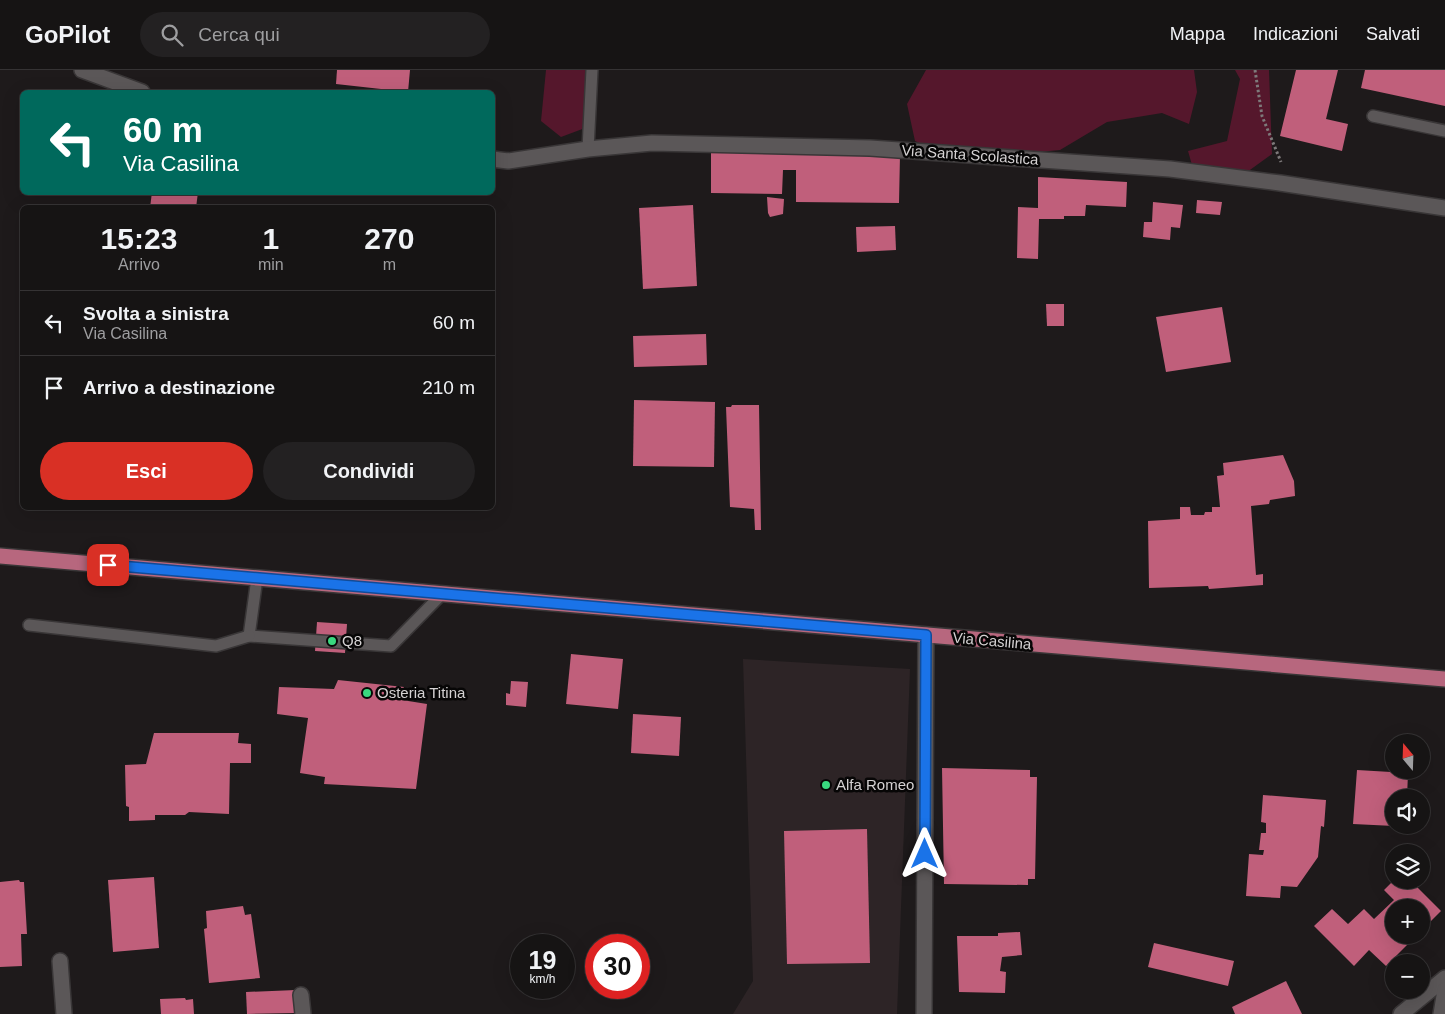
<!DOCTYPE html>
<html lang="it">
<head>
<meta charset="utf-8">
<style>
	:root { --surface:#161414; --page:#232122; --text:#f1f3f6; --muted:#9e9ea0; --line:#353334; --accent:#d93025 }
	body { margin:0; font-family:Arial,sans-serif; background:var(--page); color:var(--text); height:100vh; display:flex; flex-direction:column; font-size:19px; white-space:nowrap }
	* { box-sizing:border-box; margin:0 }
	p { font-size:16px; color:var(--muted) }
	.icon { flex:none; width:28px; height:28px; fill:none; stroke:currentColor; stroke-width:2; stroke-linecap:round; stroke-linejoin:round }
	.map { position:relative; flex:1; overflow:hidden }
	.side { position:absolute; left:20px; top:135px; width:475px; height:305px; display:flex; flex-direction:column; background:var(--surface); border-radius:8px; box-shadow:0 5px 20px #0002,0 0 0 1px var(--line) }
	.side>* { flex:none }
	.banner { position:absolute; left:20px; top:20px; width:475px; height:105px; border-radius:8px; box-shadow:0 5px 20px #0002,0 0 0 1px var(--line); background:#00695c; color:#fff; overflow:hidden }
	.needle { width:32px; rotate:341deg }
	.controls { position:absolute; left:1385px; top:664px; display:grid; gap:10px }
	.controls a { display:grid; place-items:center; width:45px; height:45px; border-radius:50%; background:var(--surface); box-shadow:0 5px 20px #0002,0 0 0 1px var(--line); font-size:25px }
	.speed { position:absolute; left:510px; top:864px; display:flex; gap:10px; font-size:25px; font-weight:700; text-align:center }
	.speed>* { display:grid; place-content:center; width:65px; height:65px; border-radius:50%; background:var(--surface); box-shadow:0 5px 20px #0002,0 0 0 1px var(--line); line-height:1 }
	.speed small { font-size:12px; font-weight:400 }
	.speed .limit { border:8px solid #d22; background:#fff; color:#111 }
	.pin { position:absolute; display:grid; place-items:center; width:42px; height:42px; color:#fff; margin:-21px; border-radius:10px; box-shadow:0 2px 8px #0006 }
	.me { position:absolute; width:55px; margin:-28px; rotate:0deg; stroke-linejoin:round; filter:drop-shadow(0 0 4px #0008) }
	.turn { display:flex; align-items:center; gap:18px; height:105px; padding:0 20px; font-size:22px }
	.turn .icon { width:65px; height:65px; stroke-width:2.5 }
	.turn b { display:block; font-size:35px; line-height:42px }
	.eta { display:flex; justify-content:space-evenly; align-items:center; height:85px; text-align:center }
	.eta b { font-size:30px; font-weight:800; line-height:35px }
	.cta { display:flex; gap:10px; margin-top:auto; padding:10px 20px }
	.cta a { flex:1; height:58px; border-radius:30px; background:var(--accent); color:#fff; font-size:20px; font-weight:800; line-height:58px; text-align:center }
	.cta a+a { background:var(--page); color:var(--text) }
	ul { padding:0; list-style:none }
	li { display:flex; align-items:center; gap:15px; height:65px; padding:0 20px; border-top:1px solid var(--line) }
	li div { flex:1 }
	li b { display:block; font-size:19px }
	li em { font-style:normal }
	header { display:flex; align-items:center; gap:30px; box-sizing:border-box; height:70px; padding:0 25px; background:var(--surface); border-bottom:1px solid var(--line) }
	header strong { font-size:24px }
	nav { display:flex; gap:28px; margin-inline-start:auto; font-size:18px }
	.search { width:350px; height:45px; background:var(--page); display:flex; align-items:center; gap:12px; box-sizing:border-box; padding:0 18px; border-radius:28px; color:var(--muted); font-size:19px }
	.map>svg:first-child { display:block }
	.built { fill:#2d2426 }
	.green { fill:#55172c }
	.building { fill:#c05f7b }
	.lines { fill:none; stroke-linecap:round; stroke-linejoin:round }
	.lane-casing { stroke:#393637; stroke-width:14 }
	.street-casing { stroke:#393637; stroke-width:18 }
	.primary-casing { stroke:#393637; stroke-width:18 }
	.path { stroke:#7e7a7b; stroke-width:3; stroke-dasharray:2.5 2.5; stroke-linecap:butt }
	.lane { stroke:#5b5758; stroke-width:11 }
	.street { stroke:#5b5758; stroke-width:15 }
	.primary { stroke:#b7677e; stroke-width:15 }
	.route-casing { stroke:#114b97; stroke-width:12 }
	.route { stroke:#1a73e8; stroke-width:9 }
	.poi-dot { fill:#39d87f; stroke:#070606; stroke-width:2 }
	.labels { text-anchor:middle; stroke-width:5; stroke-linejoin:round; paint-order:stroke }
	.street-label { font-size:15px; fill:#d5d2d3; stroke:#070606 }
	.poi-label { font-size:15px; fill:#d5d2d3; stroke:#070606; text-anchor:start }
</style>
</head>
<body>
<header>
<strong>GoPilot</strong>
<div class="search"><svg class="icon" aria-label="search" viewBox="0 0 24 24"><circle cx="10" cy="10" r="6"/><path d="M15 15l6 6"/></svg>Cerca qui</div>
<nav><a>Mappa</a><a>Indicazioni</a><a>Salvati</a></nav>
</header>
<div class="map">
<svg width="1445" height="944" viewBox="0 0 1445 944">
	<rect width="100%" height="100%" fill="#1e1a1b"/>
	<polygon class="built" points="743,589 910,599 897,944 733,944 753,911"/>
	<g class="green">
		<polygon points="546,0 596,0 585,58 561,67 541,51"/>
		<polygon points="926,0 1194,0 1197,22 1189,54 1162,43 1107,52 1060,80 1017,84 937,81 915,71 907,34"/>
		<polygon points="1235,0 1269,0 1272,84 1236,110 1192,95 1188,81 1227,71 1240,9"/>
	</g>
	<g class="building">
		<polygon points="337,0 410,0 408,22 336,14"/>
		<polygon points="1296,0 1338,0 1326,49 1348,54 1342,81 1280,66"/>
		<polygon points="1365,0 1445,0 1445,36 1361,18"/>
		<polygon points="711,82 900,85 899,133 796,132 796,100 783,100 782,124 711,123"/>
		<polygon points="1038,107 1127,112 1126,137 1086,135 1085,146 1064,146 1064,149 1039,149 1038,189 1017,188 1018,137 1038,138"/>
		<polygon points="152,122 198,122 196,138 150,138"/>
		<polygon points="767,127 784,129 783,144 770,147 768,143"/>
		<polygon points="1197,130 1222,132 1220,145 1196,143"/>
		<polygon points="1153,132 1183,135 1180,158 1171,157 1170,170 1143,167 1144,152 1152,152"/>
		<polygon points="693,135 697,216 643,219 639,138"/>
		<polygon points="895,156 896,180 857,182 856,157"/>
		<polygon points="1046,234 1064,234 1064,256 1047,256"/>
		<polygon points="1222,237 1231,292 1166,302 1156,247"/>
		<polygon points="706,264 707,295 634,297 633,266"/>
		<polygon points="634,330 715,332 714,397 633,396"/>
		<polygon points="732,335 759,335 761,460 755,460 754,439 730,437 726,337 731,337"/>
		<polygon points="1283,385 1294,411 1295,426 1270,430 1269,434 1251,436 1256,505 1263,504 1263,515 1209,519 1208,516 1149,518 1148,451 1180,449 1180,437 1190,437 1191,445 1204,445 1205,442 1212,442 1212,437 1220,437 1217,406 1224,405 1223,393"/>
		<polygon points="317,552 347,554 345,583 315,581"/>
		<polygon points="571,584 623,589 618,639 566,634"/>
		<polygon points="338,610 404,617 402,630 427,634 416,719 324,714 325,707 300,703 308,648 277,644 279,617 334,619"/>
		<polygon points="511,611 528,612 526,637 506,635 506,623 510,624"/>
		<polygon points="633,644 681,647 679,686 631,683"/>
		<polygon points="154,663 239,663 238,673 251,674 251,693 230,693 229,744 189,742 185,745 155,745 155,750 129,751 129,737 126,736 125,695 146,694"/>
		<polygon points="942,698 1030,700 1030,707 1037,707 1035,809 1028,809 1028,815 944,814"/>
		<polygon points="1357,700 1408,703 1407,728 1394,728 1394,756 1353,754"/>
		<polygon points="1263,725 1326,730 1324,757 1321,756 1318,787 1297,817 1281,816 1280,828 1246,826 1249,784 1263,785 1264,780 1259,780 1261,763 1266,763 1266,753 1261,752"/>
		<polygon points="867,759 870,893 787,894 784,761"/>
		<polygon points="154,807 159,878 113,882 108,810"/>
		<polygon points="19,810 20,812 24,812 27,864 21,864 22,896 0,897 0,812"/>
		<polygon points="1394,810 1410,810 1441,841 1421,861 1421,838 1394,838 1394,865 1417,865 1386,896 1369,880 1354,896 1314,856 1332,839 1348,854 1364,839 1374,849 1394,830 1384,820"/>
		<polygon points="243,836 245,845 251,844 260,908 209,913 204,859 207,858 206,841"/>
		<polygon points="1020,862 1022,885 1002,887 1000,901 1006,902 1005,923 959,922 957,866 998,866 998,863"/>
		<polygon points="1154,873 1234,891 1228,916 1148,897"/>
		<polygon points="1286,911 1302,944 1235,944 1232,937"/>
		<polygon points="296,920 297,943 247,944 246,922"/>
		<polygon points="185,928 186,930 193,929 194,944 161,944 160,929"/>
	</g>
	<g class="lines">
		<defs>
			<g id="lane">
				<polyline points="1373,46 1445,61"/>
				<polyline points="588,79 592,0"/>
				<polyline points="257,508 249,566 391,576 442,524"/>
				<polyline points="29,555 216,576 249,566"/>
			</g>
			<g id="street">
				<polyline points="82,0 142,22"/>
				<polyline points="492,89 508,91 588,79 652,73 870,78 1170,99 1280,113 1445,138"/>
				<polyline points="60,891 64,944"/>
				<polyline points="301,925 303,944"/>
				<polyline points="924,944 926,565"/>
				<polyline points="1401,944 1445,908"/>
				<polyline points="1441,944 1445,920"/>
			</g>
			<polyline id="primary" points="0,486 1445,609"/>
		</defs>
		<use href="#lane" class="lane-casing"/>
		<use href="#street" class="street-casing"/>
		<use href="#primary" class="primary-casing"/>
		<polyline class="path" points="1255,0 1262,46 1281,92"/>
		<use href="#lane" class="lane"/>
		<use href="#street" class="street"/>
		<use href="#primary" class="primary"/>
	</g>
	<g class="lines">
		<defs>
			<polyline id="route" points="108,495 926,565 925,784"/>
		</defs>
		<use href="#route" class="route-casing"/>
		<use href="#route" class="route"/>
	</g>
	<g class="poi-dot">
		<circle cx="332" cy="571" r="5"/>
		<circle cx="367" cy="623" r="5"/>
		<circle cx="826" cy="715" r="5"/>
	</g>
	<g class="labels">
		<g class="street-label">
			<text transform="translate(970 85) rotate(4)" y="5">Via Santa Scolastica</text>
			<text transform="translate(992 571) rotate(5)" y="5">Via Casilina</text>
		</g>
		<g class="poi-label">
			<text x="342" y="576">Q8</text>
			<text x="377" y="628">Osteria Titina</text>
			<text x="836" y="720">Alfa Romeo</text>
		</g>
	</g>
</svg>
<div class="controls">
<a><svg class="needle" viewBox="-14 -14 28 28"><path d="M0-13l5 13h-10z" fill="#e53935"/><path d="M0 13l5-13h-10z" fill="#9e9ea0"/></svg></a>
<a><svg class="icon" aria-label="sound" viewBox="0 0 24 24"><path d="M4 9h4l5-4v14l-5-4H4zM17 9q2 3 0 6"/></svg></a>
<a><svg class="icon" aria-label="layers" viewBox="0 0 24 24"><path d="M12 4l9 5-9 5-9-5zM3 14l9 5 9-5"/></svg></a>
<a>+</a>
<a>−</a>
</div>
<div class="speed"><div>19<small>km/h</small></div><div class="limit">30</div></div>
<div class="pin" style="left:108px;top:495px;background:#d93025"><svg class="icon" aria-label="arrive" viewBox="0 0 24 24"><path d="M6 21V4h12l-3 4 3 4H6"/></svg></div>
<svg class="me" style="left:925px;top:784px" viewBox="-20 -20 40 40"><path d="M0-17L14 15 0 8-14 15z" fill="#1a73e8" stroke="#fff" stroke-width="4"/></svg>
<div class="banner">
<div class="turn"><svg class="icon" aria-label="left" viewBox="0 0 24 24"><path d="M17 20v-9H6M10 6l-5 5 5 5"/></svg><div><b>60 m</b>Via Casilina</div></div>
</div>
<section class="side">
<div class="eta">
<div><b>15:23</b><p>Arrivo</p></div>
<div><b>1</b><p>min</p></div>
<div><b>270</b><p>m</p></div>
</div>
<ul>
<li><svg class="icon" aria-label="left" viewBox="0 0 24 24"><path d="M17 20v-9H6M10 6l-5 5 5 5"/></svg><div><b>Svolta a sinistra</b><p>Via Casilina</p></div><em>60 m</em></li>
<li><svg class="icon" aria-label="arrive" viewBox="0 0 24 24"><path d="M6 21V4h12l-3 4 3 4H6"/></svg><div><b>Arrivo a destinazione</b></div><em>210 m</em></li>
</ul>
<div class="cta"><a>Esci</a><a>Condividi</a></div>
</section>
</div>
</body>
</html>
